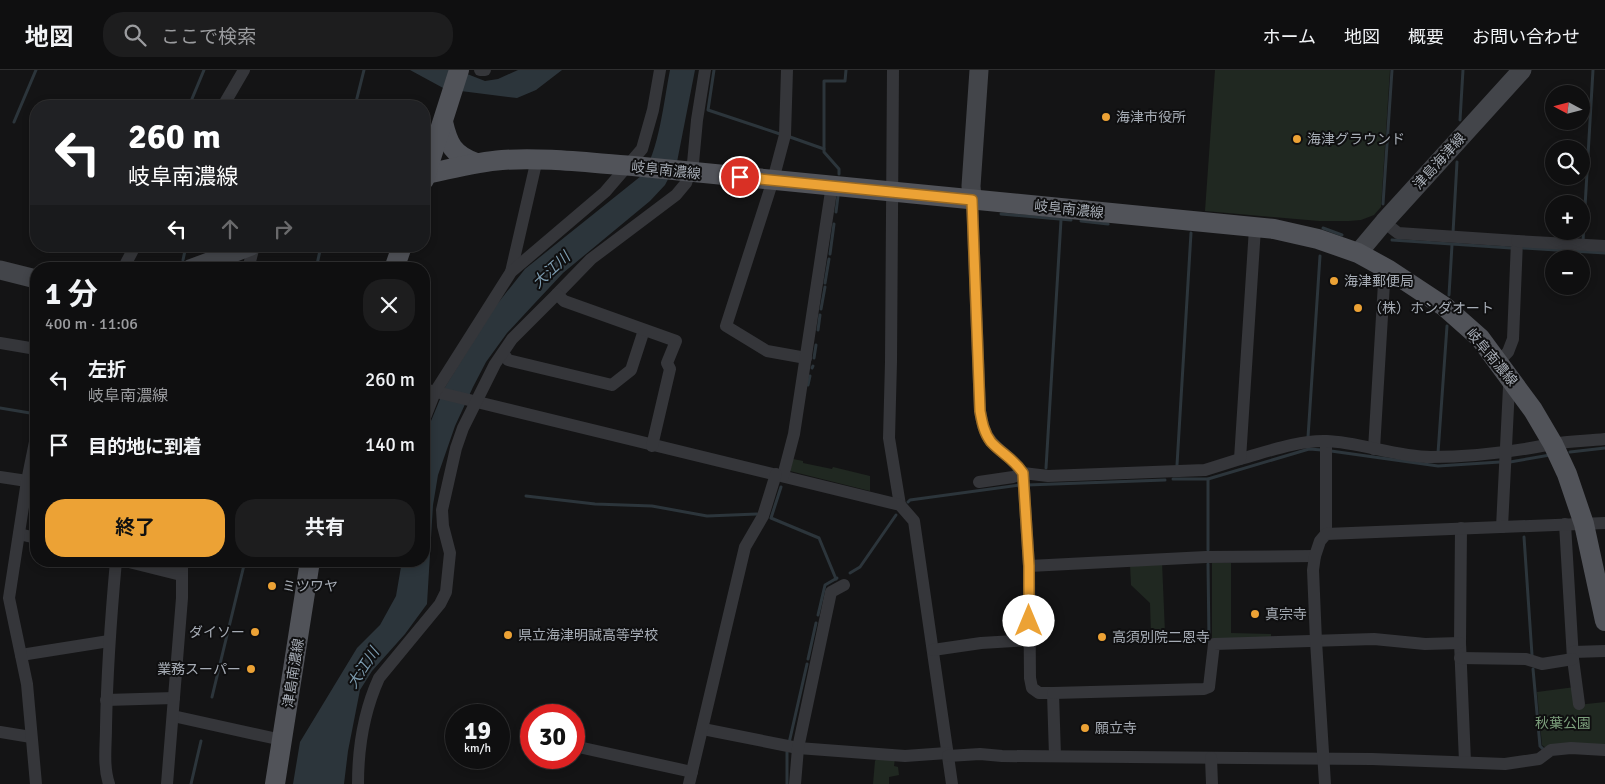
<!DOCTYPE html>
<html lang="ja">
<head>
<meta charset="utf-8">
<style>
	:root { --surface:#0f0f10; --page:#1d1d1e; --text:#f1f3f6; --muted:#9b9c9f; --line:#2f2f30; --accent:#eca235 }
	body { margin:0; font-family:Signika,"Noto Sans JP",sans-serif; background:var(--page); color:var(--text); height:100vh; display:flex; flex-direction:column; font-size:19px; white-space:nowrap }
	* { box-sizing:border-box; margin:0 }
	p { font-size:16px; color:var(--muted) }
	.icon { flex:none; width:28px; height:28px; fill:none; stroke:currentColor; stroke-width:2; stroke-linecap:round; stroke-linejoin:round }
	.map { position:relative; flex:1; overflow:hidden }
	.drawer { position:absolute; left:30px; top:192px; width:400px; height:305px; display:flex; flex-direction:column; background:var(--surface); border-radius:20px; box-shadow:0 2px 8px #0003,0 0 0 1px var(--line) }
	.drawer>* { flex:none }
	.guide { position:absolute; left:30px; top:30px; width:400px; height:152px; border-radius:20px; box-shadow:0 2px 8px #0003,0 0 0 1px var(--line); background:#202124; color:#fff; overflow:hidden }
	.needle { width:32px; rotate:277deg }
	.controls { position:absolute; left:1545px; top:15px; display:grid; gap:10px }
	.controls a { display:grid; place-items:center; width:45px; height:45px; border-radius:50%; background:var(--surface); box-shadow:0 2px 8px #0003,0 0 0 1px var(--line); font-size:25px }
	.speed { position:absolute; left:445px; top:634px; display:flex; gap:10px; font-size:25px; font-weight:700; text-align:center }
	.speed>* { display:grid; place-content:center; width:65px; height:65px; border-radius:50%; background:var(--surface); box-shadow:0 2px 8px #0003,0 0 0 1px var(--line); line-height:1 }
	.speed small { font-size:12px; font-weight:400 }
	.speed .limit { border:8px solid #d22; background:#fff; color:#111 }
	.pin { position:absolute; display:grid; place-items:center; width:42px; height:42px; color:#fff; margin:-21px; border:2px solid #fff; border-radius:50%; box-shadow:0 1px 5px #0007 }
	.me { position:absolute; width:55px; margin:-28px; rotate:0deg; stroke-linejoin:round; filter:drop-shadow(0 0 4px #0008) }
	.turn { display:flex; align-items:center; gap:18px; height:105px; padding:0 15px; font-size:22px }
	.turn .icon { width:65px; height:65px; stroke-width:2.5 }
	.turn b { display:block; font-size:35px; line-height:42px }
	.lanes { display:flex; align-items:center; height:48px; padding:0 15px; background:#0003; justify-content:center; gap:25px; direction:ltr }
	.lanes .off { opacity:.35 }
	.round { display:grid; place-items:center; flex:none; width:52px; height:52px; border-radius:20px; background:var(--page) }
	.headline { display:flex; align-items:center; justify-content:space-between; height:85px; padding:0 15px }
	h1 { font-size:30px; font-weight:700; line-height:38px }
	.action { display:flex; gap:10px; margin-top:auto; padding:10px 15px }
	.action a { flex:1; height:58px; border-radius:20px; background:var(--accent); color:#111; font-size:20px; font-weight:700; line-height:58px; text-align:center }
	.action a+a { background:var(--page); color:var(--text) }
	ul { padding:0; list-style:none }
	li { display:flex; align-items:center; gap:15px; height:65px; padding:0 15px }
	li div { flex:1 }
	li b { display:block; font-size:19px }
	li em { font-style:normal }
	header { display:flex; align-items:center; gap:30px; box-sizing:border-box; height:70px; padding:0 25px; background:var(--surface); border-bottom:1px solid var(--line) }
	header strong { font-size:24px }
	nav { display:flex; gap:28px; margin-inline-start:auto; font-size:18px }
	.search { width:350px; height:45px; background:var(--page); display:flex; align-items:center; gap:12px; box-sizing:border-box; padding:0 18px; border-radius:20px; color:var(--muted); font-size:19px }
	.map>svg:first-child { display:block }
	.green { fill:#202821 }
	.water { fill:#2c353b }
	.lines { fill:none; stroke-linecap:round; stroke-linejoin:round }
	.stream { stroke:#2c353b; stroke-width:3 }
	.street { stroke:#35363a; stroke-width:12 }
	.secondary { stroke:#43454a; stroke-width:19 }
	.primary { stroke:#515359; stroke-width:20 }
	.route-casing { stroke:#996922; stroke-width:12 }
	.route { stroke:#eca235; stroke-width:9 }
	.poi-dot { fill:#eca235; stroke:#0f0f10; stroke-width:2 }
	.labels { text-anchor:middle; stroke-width:4; stroke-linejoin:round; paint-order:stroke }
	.poi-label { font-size:14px; fill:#a6acb5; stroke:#0f0f10; text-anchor:start }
	.street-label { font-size:14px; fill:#a6acb5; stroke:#0f0f10 }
	.park-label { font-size:14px; fill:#7da07d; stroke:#0f0f10 }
	.water-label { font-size:15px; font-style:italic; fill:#7d9cb0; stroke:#0f0f10 }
</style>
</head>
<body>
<header>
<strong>地図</strong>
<div class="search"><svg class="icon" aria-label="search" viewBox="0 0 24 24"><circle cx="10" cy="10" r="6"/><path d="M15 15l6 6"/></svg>ここで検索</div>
<nav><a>ホーム</a><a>地図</a><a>概要</a><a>お問い合わせ</a></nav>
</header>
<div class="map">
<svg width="1605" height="714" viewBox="0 0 1605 714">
	<rect width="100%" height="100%" fill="#141415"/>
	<g class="green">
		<polygon points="1215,0 1390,0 1381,137 1374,145 1361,150 1349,151 1319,151 1205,141"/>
		<polygon points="793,389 803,391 803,393 832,399 833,397 870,406 870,421 790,401"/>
		<polygon points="1162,492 1165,563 1151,564 1150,533 1131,515 1130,494"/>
		<polygon points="1212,493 1231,493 1231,563 1271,564 1271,570 1212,570"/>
		<polygon points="1575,617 1577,635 1605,632 1605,677 1546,678 1542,675 1537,622"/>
		<polygon points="877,688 895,688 894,696 898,697 899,705 889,707 889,714 873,714 875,691"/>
	</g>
	<g class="water">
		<polygon points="410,0 457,0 485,11 498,9 518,0 562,0 536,20 517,28 445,19"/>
		<path d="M670,0H695L677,92L665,115L650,131L563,203L534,234L507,263L486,292L473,317L455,356L438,405L433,435L427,534L405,564L372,601L360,620L348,681L344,714H293L300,672L357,578L380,555L396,526L402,491H424V368L445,317L494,238L525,199L641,106C659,84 664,29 670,0Z"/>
	</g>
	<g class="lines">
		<g class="stream">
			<polyline points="714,0 708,40 780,64"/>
			<polyline points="189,36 204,0"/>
			<polyline points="355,36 364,0"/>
			<polyline points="1460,50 1463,0"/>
			<polyline points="14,52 36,0"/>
			<polyline points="790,67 824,79"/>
			<polyline points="839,104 839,99 824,82 824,11 845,11 846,0"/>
			<polyline points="1383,134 1392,0"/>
			<polyline points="836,142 838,126"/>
			<polyline points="1001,144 1071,150"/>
			<polyline points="1081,151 1108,154"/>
			<polyline points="1323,158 1342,165"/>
			<polyline points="1453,163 1457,92"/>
			<polyline points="1392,170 1511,178"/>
			<polyline points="1583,171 1593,0"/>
			<polyline points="1523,178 1605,183"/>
			<polyline points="830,184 834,154"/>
			<polyline points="183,190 186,176"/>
			<polyline points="316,199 321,176"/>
			<polyline points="825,213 829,189"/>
			<polyline points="1449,225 1452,175"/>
			<polyline points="821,239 825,217"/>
			<polyline points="818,260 820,245"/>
			<polyline points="814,288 816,275"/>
			<polyline points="812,298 813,296"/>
			<polyline points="808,315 810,306"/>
			<polyline points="0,338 36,344"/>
			<polyline points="1308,367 1320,186"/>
			<polyline points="1331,381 1438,396 1500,392"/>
			<polyline points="1570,382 1605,378"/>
			<polyline points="1438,383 1447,256"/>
			<polyline points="1510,392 1550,385"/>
			<polyline points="1177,395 1191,163"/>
			<polyline points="1046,398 1061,150"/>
			<polyline points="1173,409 1208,409 1309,379 1322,380"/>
			<polyline points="1208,409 1208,480"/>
			<polyline points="1027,415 1165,410"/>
			<polyline points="781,417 771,448 819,468 836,509"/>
			<polyline points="526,426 595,434 652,436 707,446 757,444"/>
			<polyline points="908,432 910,430 1020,415"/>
			<polyline points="1524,467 1532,585"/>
			<polyline points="1208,494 1209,571"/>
			<polyline points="850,503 860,497 896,445"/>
			<polyline points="818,545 825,515 837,508"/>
			<polyline points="808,589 816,553"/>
			<polyline points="1533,599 1540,676 1543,679"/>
			<polyline points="212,627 245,491"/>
			<polyline points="789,673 807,594"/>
			<polyline points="191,714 201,671"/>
			<polyline points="787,714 787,682"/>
		</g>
		<g class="street">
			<polyline points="480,0 485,0"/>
			<polyline points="787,0 785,65 773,110 726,256 767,281 806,288"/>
			<polyline points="893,0 891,292 889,368 900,435"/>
			<polyline points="223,36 244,0"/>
			<path d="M972,129L980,341C982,352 984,363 991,371C1002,384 1013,388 1023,403L1029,496L1030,608L1032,618L1039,623H1053L1055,686"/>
			<polyline points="1384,152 1398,163 1517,171 1513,269 1508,282 1498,292"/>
			<polyline points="1517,171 1605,176"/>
			<polyline points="123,199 135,176"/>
			<polyline points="248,199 254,176"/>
			<polyline points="511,202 537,89"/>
			<polyline points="557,224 591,189 676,125 686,113 693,93 697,50 705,0"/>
			<polyline points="0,273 36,279"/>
			<polyline points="503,283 508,290 612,315 631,300 644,260"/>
			<polyline points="424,319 900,435 914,451 952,714"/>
			<polyline points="424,350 435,322 511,202 605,122 642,79 653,40 660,0"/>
			<polyline points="1326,371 1326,464"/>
			<polyline points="1374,379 1384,213 1389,200"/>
			<path d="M1240,389C1266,382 1299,370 1326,371C1360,372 1396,387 1431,387C1472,387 1512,382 1552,374C1569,371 1588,371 1605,369"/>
			<polyline points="783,406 794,364 832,115"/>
			<polyline points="0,407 27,411"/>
			<polyline points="979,412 1013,407 1023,403 1048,406 1205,400 1240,389 1255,158"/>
			<polyline points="1565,454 1573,589 1579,634"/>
			<polyline points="1502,457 1509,317 1512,311"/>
			<polyline points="1461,458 1460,573 1465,692"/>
			<polyline points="19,464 36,468"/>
			<polyline points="125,491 181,505"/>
			<polyline points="1029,496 1206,487 1315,486"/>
			<polyline points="933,580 981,573 1029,570"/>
			<polyline points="1573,582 1605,581"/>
			<polyline points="21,585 109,571"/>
			<polyline points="1460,588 1526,589 1542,594 1573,589"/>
			<polyline points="1053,623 1204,619 1209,617 1214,574 1374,569 1425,574 1460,573"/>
			<polyline points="106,630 174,628"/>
			<polyline points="173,646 282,670"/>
			<polyline points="703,659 798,678 905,686 947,683"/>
			<polyline points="0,662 31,667"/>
			<polyline points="574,676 692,702"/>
			<polyline points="948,686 980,684 1002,686 1372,689 1505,694 1539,689 1551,680 1571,678 1605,680"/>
			<polyline points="1211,688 1212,714"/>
			<polyline points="36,714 27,614 9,528 27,411 36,367"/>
			<path d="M109,714C103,696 106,676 106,657C107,601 111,546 116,491"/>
			<polyline points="167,714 182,528 182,491"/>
			<path d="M358,714C358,678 364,641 379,608L440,534L446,522L450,483L443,456L442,440L456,378L463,358L495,294L512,269L557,224L564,231L676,271L667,293L670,299L652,376"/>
			<polyline points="689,714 745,477 763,446 776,404"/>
			<polyline points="795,714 798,678 831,522 844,515"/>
			<polyline points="1325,714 1316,571 1313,500 1315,486 1320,471 1326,464 1605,453"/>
		</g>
		<g class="secondary">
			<polyline points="972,129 971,116 979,0"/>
			<polyline points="1358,183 1384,152 1522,0"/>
			<polyline points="190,199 251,176"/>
			<polyline points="0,200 36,209"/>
		</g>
		<g class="primary">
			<path d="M443,52C448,74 453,85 476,93"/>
			<path d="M426,104C451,99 476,92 502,90C545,87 590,93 633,96L1274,159L1318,169L1358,183L1389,200L1445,237L1480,268L1533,340L1553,374L1567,404L1584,454L1605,551"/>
			<polyline points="424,110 459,0"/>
			<polyline points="394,199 402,176"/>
			<polyline points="275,714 310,491"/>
		</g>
	</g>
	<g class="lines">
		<defs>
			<path id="route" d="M740,107L972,130L980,341C982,352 984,363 991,372C1002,384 1013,388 1023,403L1029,496V551"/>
		</defs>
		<use href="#route" class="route-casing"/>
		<use href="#route" class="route"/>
	</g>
	<g class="poi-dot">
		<circle cx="1106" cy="47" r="5"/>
		<circle cx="1297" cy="69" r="5"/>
		<circle cx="1334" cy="211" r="5"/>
		<circle cx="1358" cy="238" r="5"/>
		<circle cx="272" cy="516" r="5"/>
		<circle cx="1255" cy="544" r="5"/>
		<circle cx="255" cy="562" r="5"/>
		<circle cx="508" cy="565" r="5"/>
		<circle cx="1102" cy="567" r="5"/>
		<circle cx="251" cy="599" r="5"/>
		<circle cx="1085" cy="658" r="5"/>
	</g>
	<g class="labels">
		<g class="poi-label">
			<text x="1116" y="52">海津市役所</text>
			<text x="1307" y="74">海津グラウンド</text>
			<text x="1344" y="216">海津郵便局</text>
			<text x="1368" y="243">（株）ホンダオート</text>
			<text x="282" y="521">ミツワヤ</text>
			<text x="1265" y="549">真宗寺</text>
			<text x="245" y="567" text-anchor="end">ダイソー</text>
			<text x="518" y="570">県立海津明誠高等学校</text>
			<text x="1112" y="572">高須別院二恩寺</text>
			<text x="241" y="604" text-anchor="end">業務スーパー</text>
			<text x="1095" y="663">願立寺</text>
		</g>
		<g class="street-label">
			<text transform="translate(1439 91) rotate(-48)" y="5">津島海津線</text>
			<text transform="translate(666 100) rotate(6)" y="5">岐阜南濃線</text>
			<text transform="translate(1069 139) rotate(6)" y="5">岐阜南濃線</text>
			<text transform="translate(1492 287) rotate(50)" y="5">岐阜南濃線</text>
			<text transform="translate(293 603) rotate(-81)" y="5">津島南濃線</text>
		</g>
		<g class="park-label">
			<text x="1563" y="658">秋葉公園</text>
		</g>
		<g class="water-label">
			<text transform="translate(551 200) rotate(-43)" y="5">大江川</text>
			<text transform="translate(363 598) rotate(-57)" y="5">大江川</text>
		</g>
	</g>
</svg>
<div class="controls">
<a><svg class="needle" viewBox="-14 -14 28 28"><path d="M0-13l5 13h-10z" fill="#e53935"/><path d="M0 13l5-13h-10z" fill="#9b9c9f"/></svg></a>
<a><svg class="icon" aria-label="search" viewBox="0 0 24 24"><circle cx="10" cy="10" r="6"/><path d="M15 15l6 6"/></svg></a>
<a>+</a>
<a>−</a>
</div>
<div class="speed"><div>19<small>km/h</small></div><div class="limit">30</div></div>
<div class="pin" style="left:740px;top:107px;background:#d93025"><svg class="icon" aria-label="arrive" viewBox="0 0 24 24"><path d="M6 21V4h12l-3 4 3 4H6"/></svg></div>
<svg class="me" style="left:1029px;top:551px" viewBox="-20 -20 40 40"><circle r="19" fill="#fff"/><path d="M0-13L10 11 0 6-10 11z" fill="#eca235"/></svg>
<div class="guide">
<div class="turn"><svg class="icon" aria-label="left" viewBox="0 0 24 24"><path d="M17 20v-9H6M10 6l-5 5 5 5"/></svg><div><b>260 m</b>岐阜南濃線</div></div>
<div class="lanes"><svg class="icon" aria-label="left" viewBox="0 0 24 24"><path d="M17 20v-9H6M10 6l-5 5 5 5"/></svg><svg class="icon off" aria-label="ahead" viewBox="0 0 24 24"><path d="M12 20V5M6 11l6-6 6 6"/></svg><svg class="icon off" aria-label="right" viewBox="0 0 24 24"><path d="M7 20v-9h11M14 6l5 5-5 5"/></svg></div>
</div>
<section class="drawer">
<div class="headline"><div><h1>1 分</h1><p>400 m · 11:06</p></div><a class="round"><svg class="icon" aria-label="close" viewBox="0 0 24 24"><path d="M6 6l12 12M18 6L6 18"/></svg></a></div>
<ul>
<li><svg class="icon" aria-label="left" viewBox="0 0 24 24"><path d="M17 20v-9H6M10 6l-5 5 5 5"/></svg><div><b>左折</b><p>岐阜南濃線</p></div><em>260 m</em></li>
<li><svg class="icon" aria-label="arrive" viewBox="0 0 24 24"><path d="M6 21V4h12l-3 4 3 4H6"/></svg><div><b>目的地に到着</b></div><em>140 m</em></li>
</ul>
<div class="action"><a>終了</a><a>共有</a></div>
</section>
</div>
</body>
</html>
